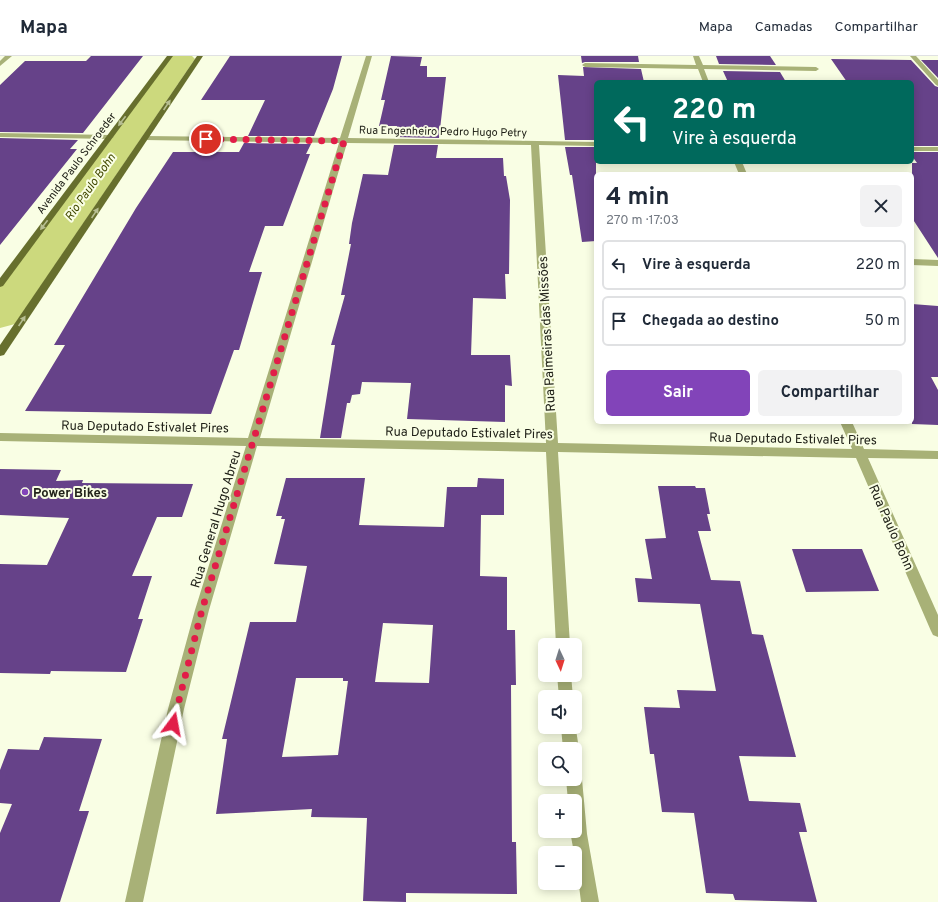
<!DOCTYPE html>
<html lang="pt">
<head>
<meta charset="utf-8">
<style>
	:root { --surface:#fff; --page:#f2f2f3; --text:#1f2937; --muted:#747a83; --line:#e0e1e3; --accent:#8244b9 }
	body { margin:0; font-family:Overpass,sans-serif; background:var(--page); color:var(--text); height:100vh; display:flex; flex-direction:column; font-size:15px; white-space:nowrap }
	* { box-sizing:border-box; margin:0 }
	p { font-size:13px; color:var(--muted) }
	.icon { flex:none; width:22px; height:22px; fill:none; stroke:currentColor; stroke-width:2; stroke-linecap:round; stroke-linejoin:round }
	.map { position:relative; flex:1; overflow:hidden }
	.sheet { position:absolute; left:594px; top:116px; width:320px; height:252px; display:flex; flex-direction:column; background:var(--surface); border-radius:6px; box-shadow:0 2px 10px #0003 }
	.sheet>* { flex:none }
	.guide { position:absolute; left:594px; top:24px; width:320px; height:84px; border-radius:6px; box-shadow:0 2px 10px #0003; background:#00695c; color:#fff; overflow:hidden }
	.needle { width:26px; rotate:176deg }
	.tools { position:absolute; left:538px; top:582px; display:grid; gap:8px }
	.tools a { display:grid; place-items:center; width:44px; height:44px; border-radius:6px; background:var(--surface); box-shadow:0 2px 10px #0003; font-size:20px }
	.pin { position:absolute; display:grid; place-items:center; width:34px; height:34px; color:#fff; margin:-17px; border:2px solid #fff; border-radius:50%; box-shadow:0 1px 4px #0007 }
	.me { position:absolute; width:44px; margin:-22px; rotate:13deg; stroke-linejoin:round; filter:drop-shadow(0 0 3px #0008) }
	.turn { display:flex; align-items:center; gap:14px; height:84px; padding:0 12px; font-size:18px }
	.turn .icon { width:52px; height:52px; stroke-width:2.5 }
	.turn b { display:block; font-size:28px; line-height:34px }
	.round { display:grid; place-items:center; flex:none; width:42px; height:42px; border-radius:6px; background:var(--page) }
	.head { display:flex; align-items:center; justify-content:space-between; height:68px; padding:0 12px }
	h1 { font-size:24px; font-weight:700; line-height:30px }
	.button { display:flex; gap:8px; margin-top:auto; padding:8px 12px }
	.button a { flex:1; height:46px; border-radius:6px; background:var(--accent); color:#fff; font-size:16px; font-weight:700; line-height:46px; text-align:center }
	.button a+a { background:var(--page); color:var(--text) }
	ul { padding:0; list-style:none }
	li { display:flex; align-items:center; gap:12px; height:50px; margin:0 8px 6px; padding:0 4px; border:2px solid var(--line); border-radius:6px }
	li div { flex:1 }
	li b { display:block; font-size:15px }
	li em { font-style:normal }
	header { display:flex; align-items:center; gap:24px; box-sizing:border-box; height:56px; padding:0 20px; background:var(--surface); border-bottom:1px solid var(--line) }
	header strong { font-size:19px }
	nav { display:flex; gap:22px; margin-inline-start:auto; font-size:14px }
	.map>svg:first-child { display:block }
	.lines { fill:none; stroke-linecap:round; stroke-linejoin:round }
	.river { fill:#ccd97d; fill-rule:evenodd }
	.building { fill:#664289; fill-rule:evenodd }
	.minor { fill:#a8b177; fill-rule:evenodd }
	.primary { fill:#676f2d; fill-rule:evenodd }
	.oneway { fill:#b7be92 }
	.route { stroke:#e11d48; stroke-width:7; stroke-dasharray:0 12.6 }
	.poi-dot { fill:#8244b9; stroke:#f9fee4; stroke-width:1.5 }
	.labels { text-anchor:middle; stroke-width:4; stroke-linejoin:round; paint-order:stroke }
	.far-street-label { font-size:11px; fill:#212219; stroke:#f9fee4 }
	.far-water-label { font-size:12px; font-style:italic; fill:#424800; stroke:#f9fee4 }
	.street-label { font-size:13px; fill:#212219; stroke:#f9fee4 }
	.poi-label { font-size:13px; font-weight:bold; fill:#212219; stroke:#f9fee4; text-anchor:start }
</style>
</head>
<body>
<header>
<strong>Mapa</strong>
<nav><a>Mapa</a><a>Camadas</a><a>Compartilhar</a></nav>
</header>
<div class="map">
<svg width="938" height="846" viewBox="0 0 938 846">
	<rect width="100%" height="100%" fill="#f9fee4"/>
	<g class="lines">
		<polygon class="river" points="169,0 192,0 195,3 15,268 0,272 0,229"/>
	</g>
	<g class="building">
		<polygon points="91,0 143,0 83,77 0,76 0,29 25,5 86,5"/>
		<polygon points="230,0 342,0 333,33 314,80 248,80 265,44 201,44"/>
		<polygon points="391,0 422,1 420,10 427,10 427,21 446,21 439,82 395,81 397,70 379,70 385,44 381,44"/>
		<polygon points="581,0 638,0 639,6 585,6 582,7"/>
		<polygon points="716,0 770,0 776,9 719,8"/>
		<polygon points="831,3 911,4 935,30 938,31 938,90 912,90 912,26 847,26"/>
		<polygon points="921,4 938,4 938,22"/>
		<polygon points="583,11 641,13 644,26 596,26 596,84 565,84 558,19 584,20"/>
		<polygon points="723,15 780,16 786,26 728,26"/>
		<polygon points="0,82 78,84 70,93 77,93 0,189"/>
		<polygon points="244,87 311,88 306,98 310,98 283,170 265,170 249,216 262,216 239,294 234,294 211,358 25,355 65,289 54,289 136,152 173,96 239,96"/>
		<polygon points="394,89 438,89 436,102 503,102 504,120 506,120 510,144 509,218 505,218 506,243 473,242 471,299 510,299 512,330 505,329 505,366 407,363 411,327 362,326 360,338 352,339 350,347 347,347 341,382 320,382 335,289 331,289 345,239 341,239 351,188 349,188 352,167 363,118 388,119"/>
		<polygon points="565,91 596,91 596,185 582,186 572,119 570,119"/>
		<polygon points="912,96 938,96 938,202 912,162 912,107 917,107 912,100"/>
		<polygon points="912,248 938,250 938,321 931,321 938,334 938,369 912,368"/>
		<polygon points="0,413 61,414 56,425 83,424 82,427 193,428 182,461 157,461 132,520 152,520 138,563 143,563 126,616 51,615 50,618 0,617 0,508 47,509 69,462 0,459"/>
		<path d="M286,422H365L359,469L444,471L447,431H477L478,422L504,423V459H481L480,520L507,521V574H515L516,629H511L512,786H516L517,838L406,837V846L363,845L367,762L311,761L312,753L216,758L227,683H222L250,566H296L307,510L274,508L285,463H281L282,460H276ZM383,567L433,569L429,627L375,626ZM296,622H343V625H348L338,699L282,701Z"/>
		<polygon points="658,430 695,430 696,432 705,432 710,458 707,458 711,475 698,475 711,524 740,525 752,578 763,579 796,701 739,700 749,745 800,747 807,776 799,776 817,846 735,844 733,838 706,837 694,757 662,756 654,698 650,698 644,651 680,652 677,634 716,635 700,548 638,546 635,522 652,523 645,483 666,482"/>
		<polygon points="792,493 862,493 879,535 806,536"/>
		<polygon points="44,681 102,683 79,755 89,755 60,846 0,846 0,777 12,748 0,747 0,714 8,693 39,694"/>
	</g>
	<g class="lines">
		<g class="minor">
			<polygon points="5,0 12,0 0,10 0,5"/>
			<path d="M366,0H372L348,82L596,86V90L539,89L558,387L852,393L840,366H852L864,393L938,395V403L868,402L938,559V581L933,579L931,575L856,402L558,396L570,589H556L546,396L257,390L209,554L184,653L143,846H125L168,653L195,554L246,390L0,385V377L248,382L339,87L145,84L141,82L145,80L340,82ZM347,87L531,89L546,387L260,382Z"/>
			<polygon points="693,0 699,0 703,9 816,11 819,13 816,15 704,13 709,26 703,26 698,13 585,11 582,9 585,7 696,9"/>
			<polygon points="910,0 916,0 938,24 938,30 936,29"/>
			<polygon points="0,77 110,79 114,81 110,83 0,81"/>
			<rect x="912" y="91" width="26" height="4"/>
			<polygon points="734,106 742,106 747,118 739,118"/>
			<polygon points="912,203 938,204 938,210 912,209"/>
			<polygon points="557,619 571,619 573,641 559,641"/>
			<polygon points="575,667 579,693 575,699 575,693 563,693 561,671 575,671"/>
			<polygon points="575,715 580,717 582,723 587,778 599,846 581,846 575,797 574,797 570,775 575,775 575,745 568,745 566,723 575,723"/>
		</g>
		<g class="primary">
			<polygon points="167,0 173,0 3,230 0,231 0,222"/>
			<polygon points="197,0 203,0 4,299 0,300 0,289"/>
		</g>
	</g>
	<defs><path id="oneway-solid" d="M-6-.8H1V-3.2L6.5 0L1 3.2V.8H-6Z"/></defs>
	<g class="oneway">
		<use href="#oneway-solid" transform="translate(167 49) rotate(-56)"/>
		<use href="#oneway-solid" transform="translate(122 65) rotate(127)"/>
		<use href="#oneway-solid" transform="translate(95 157) rotate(-56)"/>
		<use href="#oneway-solid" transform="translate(44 169) rotate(127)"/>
		<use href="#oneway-solid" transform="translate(22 265) rotate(-56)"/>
	</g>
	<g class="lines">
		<polyline class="route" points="173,668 202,554 344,85 206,83"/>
	</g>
	<circle class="poi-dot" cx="25" cy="436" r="4"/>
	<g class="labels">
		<g class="far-street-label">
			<text transform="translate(443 75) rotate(1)" y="4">Rua Engenheiro Pedro Hugo Petry</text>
			<text transform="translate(76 107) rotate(-53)" y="4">Avenida Paulo Schroeder</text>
		</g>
		<g class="far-water-label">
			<text transform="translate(90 131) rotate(-55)" y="4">Rio Paulo Bohn</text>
		</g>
		<g class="street-label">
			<text transform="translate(546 278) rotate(-93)" y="5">Rua Palmeiras das Missões</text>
			<text transform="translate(145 370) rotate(1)" y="5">Rua Deputado Estivalet Pires</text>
			<text transform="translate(469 376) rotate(1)" y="5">Rua Deputado Estivalet Pires</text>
			<text transform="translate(793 382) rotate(1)" y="5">Rua Deputado Estivalet Pires</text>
			<text transform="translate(215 463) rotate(-73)" y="5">Rua General Hugo Abreu</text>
			<text transform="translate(892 471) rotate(66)" y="5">Rua Paulo Bohn</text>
		</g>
		<g class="poi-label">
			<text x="33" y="441">Power Bikes</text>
		</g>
	</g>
</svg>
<div class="tools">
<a><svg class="needle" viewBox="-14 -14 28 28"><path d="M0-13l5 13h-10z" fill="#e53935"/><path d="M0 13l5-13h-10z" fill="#747a83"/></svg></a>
<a><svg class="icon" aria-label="sound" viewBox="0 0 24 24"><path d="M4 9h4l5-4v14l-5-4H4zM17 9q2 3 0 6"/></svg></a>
<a><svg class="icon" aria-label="search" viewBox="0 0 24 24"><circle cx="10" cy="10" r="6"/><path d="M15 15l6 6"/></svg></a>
<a>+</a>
<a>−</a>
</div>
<div class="pin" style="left:206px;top:83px;background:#d93025"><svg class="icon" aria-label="arrive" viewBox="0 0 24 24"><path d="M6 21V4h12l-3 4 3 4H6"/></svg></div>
<svg class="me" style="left:173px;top:668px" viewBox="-20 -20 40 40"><path d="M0-17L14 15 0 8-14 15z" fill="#e11d48" stroke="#fff" stroke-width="4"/></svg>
<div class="guide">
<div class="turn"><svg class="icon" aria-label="left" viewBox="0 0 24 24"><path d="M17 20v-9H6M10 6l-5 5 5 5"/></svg><div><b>220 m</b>Vire à esquerda</div></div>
</div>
<section class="sheet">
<div class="head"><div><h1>4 min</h1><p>270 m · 17:03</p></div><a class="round"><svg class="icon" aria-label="close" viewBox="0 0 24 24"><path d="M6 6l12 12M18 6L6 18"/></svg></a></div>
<ul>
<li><svg class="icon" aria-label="left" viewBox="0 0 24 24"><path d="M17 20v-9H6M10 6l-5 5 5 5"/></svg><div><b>Vire à esquerda</b></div><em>220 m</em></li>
<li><svg class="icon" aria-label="arrive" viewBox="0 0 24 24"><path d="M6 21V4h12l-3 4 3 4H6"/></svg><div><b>Chegada ao destino</b></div><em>50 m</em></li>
</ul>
<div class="button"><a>Sair</a><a>Compartilhar</a></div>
</section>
</div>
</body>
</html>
